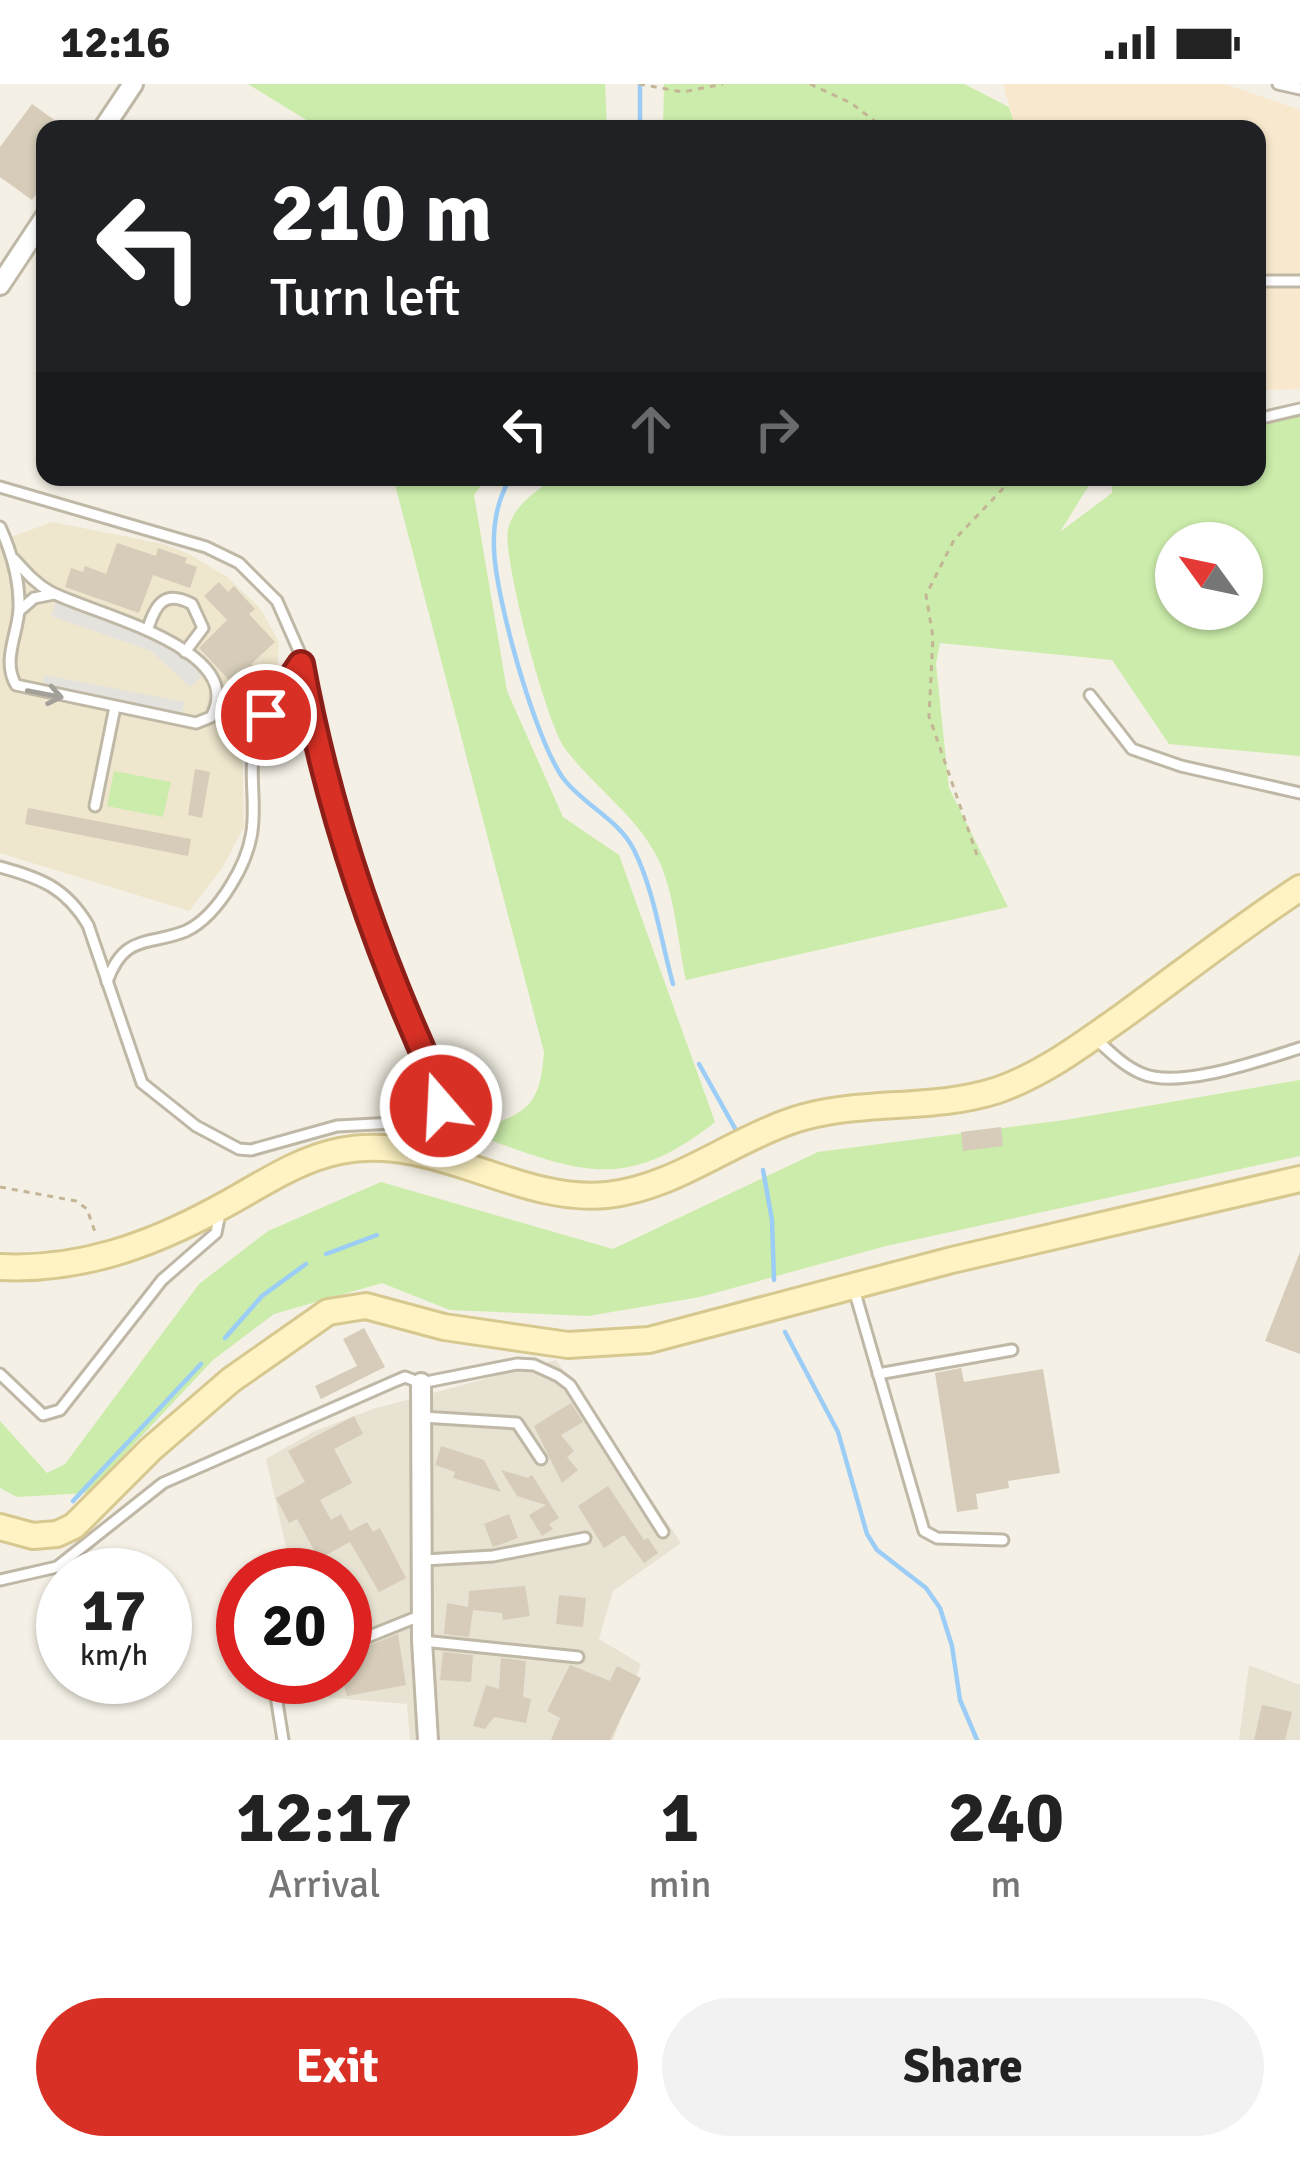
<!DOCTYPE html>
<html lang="en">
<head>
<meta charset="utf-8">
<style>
	:root { --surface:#fff; --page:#f2f2f2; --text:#222; --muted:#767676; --accent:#d93025 }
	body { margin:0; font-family:Signika,sans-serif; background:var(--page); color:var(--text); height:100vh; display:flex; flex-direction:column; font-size:45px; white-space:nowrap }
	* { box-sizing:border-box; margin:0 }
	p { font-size:39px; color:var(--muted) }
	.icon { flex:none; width:66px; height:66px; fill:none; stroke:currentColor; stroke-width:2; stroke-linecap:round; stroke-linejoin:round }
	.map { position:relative; height:1656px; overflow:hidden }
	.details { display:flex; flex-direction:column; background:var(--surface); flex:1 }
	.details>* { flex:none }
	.guide { position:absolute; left:36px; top:36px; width:1230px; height:366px; border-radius:24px; box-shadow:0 3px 9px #0004; background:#202124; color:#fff; overflow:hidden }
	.needle { width:78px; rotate:303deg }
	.fabs { position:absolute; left:1155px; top:438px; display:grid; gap:24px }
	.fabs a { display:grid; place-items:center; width:108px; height:108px; border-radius:50%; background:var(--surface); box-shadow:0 3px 9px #0004; font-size:60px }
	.speed { position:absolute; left:36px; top:1464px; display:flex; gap:24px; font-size:60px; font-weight:700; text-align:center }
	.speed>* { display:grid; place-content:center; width:156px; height:156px; border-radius:50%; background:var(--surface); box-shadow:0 3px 9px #0004; line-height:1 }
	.speed small { font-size:30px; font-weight:400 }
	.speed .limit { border:18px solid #d22; background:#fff; color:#111 }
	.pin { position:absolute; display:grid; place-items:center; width:102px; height:102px; color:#fff; margin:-51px; border:6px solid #fff; border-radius:50%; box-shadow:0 3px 12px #0007 }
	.me { position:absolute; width:132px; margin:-66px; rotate:341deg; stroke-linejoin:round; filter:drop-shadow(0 0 9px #0008) }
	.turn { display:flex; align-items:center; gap:42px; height:252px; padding:0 36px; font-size:54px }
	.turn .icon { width:156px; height:156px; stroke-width:2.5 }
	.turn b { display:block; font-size:84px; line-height:102px }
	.lanes { display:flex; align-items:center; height:114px; padding:0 36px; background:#0003; justify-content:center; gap:60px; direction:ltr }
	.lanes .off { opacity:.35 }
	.eta { display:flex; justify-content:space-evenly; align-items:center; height:204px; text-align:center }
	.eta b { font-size:72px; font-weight:800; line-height:84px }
	.cta { display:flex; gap:24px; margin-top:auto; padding:24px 36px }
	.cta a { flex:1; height:138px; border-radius:72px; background:var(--accent); color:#fff; font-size:48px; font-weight:800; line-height:138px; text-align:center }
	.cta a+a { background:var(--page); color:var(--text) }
	.status { display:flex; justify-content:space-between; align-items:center; height:84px; padding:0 60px; background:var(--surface); direction:ltr }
	.status svg { height:33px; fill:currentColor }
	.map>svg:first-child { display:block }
	.residential { fill:#e8e2d2 }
	.commercial { fill:#f8e8cd }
	.education { fill:#eee6cd }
	.green { fill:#cbecaa; fill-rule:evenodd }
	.parking { fill:#e4e2dd }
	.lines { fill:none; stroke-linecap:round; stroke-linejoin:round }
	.stream { stroke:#9bcdf6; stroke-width:4.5 }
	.building { fill:#d6ccb9 }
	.lane-casing { stroke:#c0b8a6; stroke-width:15 }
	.street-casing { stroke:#c0b8a6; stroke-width:24 }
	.secondary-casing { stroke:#d7c890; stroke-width:30 }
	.path { stroke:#c3b596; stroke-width:3; stroke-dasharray:6 6; stroke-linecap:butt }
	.lane { stroke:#fff; stroke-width:9 }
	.street { stroke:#fff; stroke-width:18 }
	.secondary { stroke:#fff3c3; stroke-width:24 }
	.oneway { stroke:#a3a09a }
	.route-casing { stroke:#8d1f18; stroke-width:30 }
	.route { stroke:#d93025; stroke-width:21 }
</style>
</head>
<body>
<div class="status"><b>12:16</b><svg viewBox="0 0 49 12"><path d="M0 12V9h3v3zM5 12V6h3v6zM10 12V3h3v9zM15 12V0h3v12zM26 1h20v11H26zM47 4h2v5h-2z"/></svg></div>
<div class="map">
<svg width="1300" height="1656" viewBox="0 0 1300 1656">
	<rect width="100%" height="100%" fill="#f4f0e5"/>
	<g class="residential">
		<polygon points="556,1276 681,1459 613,1507 599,1555 641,1580 613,1656 410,1656 407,1620 261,1608 256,1593 345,1593 345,1530 358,1523 344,1480 289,1476 266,1375 315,1347 373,1325"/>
		<polygon points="1249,1581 1300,1601 1300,1656 1239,1656"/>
	</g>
	<polygon class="commercial" points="1003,0 1225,0 1300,26 1300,305 1257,306 1257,45 1016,45"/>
	<polygon class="education" points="52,438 164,460 189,470 227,493 260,524 279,558 276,604 242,647 244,743 222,784 189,827 0,769 0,457"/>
	<g class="green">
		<polygon points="248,0 605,0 607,45 321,45"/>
		<polygon points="664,0 964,0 1009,23 1016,45 663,45"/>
		<path d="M1300,327V672L1169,660L1112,576L940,559L936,580L949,704L1008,823L686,896C678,859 675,813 660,779C640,734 595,704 566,666C547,642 502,474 508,445C513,422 538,405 557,393H1094L1060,448L1112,409L1113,393H1257V328ZM1176,459H1242V525H1176Z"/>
		<path d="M393,393H487L474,411L507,607L563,733L619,771L715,1038C621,1113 573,1085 470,1049C523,1029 540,1028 544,968Z"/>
		<polygon points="114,687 171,698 163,733 107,722"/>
		<polygon points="1300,996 1300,1072 886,1162 700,1213 588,1232 450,1226 382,1199 274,1230 213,1276 88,1409 17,1413 0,1404 0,1337 47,1389 65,1380 199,1200 268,1147 381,1098 613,1165 818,1068 1065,1036"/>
	</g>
	<g class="parking">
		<polygon points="58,511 177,561 205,589 190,603 151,567 51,532"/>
		<polygon points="45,591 184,618 181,636 41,609"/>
	</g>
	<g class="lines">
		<g class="stream">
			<polyline points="640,0 640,45"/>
			<path d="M511,393C498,414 493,439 494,464C495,513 535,655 563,694C583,721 619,735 634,766C654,806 661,857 673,900"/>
			<polyline points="699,980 737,1048"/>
			<polyline points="763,1086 772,1136 774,1196"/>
			<polyline points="326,1170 377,1151"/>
			<polyline points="785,1248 838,1348 867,1450 877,1466 926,1504 940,1524 952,1562 960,1616 977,1656"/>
			<polyline points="225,1254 262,1212 306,1180"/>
			<polyline points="73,1417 201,1280"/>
		</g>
	</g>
	<g class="building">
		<polygon points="32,20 67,45 45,45 45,98 32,116 0,93 0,63"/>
		<polygon points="117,459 156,472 158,464 187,474 185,479 197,483 190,504 153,491 139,529 65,503 71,484 83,488 85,482 106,490"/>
		<polygon points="219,498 228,508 234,502 255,525 249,530 275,558 251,580 268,598 263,602 269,608 256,625 199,564 227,536 204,512"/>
		<polygon points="195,685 210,688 202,734 188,731"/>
		<polygon points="28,724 191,755 188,772 25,740"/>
		<polygon points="1001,1043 1003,1062 963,1067 961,1048"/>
		<polygon points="1300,1168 1300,1270 1265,1257"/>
		<polygon points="364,1244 385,1283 321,1315 315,1302 357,1282 343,1255"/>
		<polygon points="961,1284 964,1298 1043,1285 1060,1389 1008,1397 1009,1404 976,1410 978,1425 957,1428 935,1289"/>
		<polygon points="571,1319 583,1338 561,1351 574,1367 567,1373 578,1386 562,1399 534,1342"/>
		<polygon points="354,1332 363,1350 334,1365 352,1399 320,1416 331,1436 341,1430 350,1447 367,1438 373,1448 380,1444 406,1494 379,1508 350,1458 319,1475 297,1435 289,1439 276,1414 305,1398 288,1367"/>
		<polygon points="441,1362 484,1376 501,1408 453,1394 455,1388 435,1381"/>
		<polygon points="501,1386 528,1394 532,1391 559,1434 549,1440 553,1445 542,1452 529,1431 546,1421 517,1412"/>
		<polygon points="608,1402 644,1456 648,1454 658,1469 644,1479 624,1451 604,1464 578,1422"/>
		<polygon points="509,1430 518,1454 493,1463 484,1440"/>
		<polygon points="525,1502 530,1532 503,1536 502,1529 473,1526 469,1553 444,1550 447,1519 468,1523 469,1507"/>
		<polygon points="559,1511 586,1514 583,1543 556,1540"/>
		<polygon points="398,1550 406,1601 347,1612 344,1601 324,1606 321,1593 345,1593 345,1571"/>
		<polygon points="443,1568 473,1571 471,1598 440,1596"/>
		<polygon points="501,1574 526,1577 523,1613 531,1615 526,1639 494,1633 485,1645 473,1642 486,1601 499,1605"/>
		<polygon points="570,1581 610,1597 617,1582 641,1594 610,1656 551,1656 560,1634 547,1627"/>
		<polygon points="1262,1621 1292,1628 1285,1656 1254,1656"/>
	</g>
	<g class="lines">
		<defs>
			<g id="lane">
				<polyline points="1278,0 1300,5"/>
				<polyline points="1257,197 1300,197"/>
				<polyline points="1257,335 1300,325"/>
				<path d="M0,403L206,463L239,479L277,517L299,567L325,695L363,820L442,1012L436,1030L413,1038L337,1042L251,1066L239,1065L196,1042L142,999L88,841C66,804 41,794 0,783"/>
				<path d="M0,443C12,469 20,497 19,526C17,552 2,577 16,601L196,639L211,633C251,563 85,528 49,507C35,499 25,487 14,475"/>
				<polyline points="19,527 34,514 54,510"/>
				<path d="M148,544C156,519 165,506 192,520L203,544L185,568"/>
				<polyline points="1090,611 1132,665 1181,682 1300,709"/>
				<polyline points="95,722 115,623"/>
				<path d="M107,898C124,849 149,862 186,847C205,838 220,819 231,801C271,737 242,707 257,650C264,625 286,601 301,580"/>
				<path d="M1097,956C1111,969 1125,983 1143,990C1180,1005 1262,976 1300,964"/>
				<polyline points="853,1202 924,1447 937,1454 1003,1456"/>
				<polyline points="0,1290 43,1331 60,1326 162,1196 216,1149 220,1129"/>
				<polyline points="878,1290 1012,1266"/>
				<polyline points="422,1333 517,1339 541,1375"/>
				<polyline points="424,1476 493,1472 585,1454"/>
				<polyline points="0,1496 57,1483 163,1399 393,1298 405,1293 421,1299 517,1280 534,1281 558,1292 570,1301 663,1448"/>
				<polyline points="423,1557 578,1573"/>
				<polyline points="345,1562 422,1531"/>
				<polyline points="283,1656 274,1599 285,1593"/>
			</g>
			<g id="street">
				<polyline points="103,45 133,0"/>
				<polyline points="0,201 45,133"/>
				<polyline points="421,1299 422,1557 428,1656"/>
			</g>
			<g id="secondary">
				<path d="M0,1183C78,1187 149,1162 217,1125C257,1104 295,1076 340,1067C436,1048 516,1120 607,1111C674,1104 729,1058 791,1037C859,1014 931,1028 998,1006C1044,990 1083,960 1123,932C1182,889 1239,844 1300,804"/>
				<polyline points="0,1443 33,1452 57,1450 74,1442 151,1365 231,1296 328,1228 366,1222 444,1243 568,1261 649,1256 952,1176 1300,1095"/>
			</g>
		</defs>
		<use href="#lane" class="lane-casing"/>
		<use href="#street" class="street-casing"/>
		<use href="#secondary" class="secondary-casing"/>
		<g class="path">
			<polyline points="639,0 683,8 723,0"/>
			<polyline points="810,0 851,19 885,45"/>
			<polyline points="977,771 929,632 933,553 926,511 954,456 1014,393"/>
			<polyline points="0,1103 76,1117 87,1125 96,1151"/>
		</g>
		<use href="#lane" class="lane"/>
		<use href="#street" class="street"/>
		<use href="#secondary" class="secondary"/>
	</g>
	<defs><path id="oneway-shaft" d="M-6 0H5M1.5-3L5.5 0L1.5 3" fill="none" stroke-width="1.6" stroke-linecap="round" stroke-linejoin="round" transform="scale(3)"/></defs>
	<use class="oneway" href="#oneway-shaft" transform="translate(45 610) rotate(11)"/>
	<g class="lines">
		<defs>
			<path id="route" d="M266,631L301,580C328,727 375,865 438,1001L441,1022"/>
		</defs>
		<use href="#route" class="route-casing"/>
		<use href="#route" class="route"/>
	</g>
</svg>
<div class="fabs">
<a><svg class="needle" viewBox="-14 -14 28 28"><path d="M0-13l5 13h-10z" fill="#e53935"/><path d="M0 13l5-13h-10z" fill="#767676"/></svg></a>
</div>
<div class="speed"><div>17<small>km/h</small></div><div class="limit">20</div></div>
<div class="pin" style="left:266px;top:631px;background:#d93025"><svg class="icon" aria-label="arrive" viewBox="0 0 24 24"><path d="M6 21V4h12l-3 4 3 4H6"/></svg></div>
<svg class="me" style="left:441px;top:1022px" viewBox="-20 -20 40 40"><circle r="17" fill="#d93025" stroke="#fff" stroke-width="3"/><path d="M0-11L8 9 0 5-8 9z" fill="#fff"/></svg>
<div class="guide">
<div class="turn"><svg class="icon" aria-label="left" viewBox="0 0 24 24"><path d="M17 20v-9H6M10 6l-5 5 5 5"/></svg><div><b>210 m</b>Turn left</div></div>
<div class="lanes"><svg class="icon" aria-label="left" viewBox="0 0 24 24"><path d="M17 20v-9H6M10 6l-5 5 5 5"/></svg><svg class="icon off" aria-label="ahead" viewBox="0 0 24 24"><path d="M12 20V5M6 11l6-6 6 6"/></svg><svg class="icon off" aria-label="right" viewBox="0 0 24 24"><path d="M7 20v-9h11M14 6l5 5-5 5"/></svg></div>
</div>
</div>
<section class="details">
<div class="eta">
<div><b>12:17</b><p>Arrival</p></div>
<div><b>1</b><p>min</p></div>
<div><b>240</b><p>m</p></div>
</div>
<div class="cta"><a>Exit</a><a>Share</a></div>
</section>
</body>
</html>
